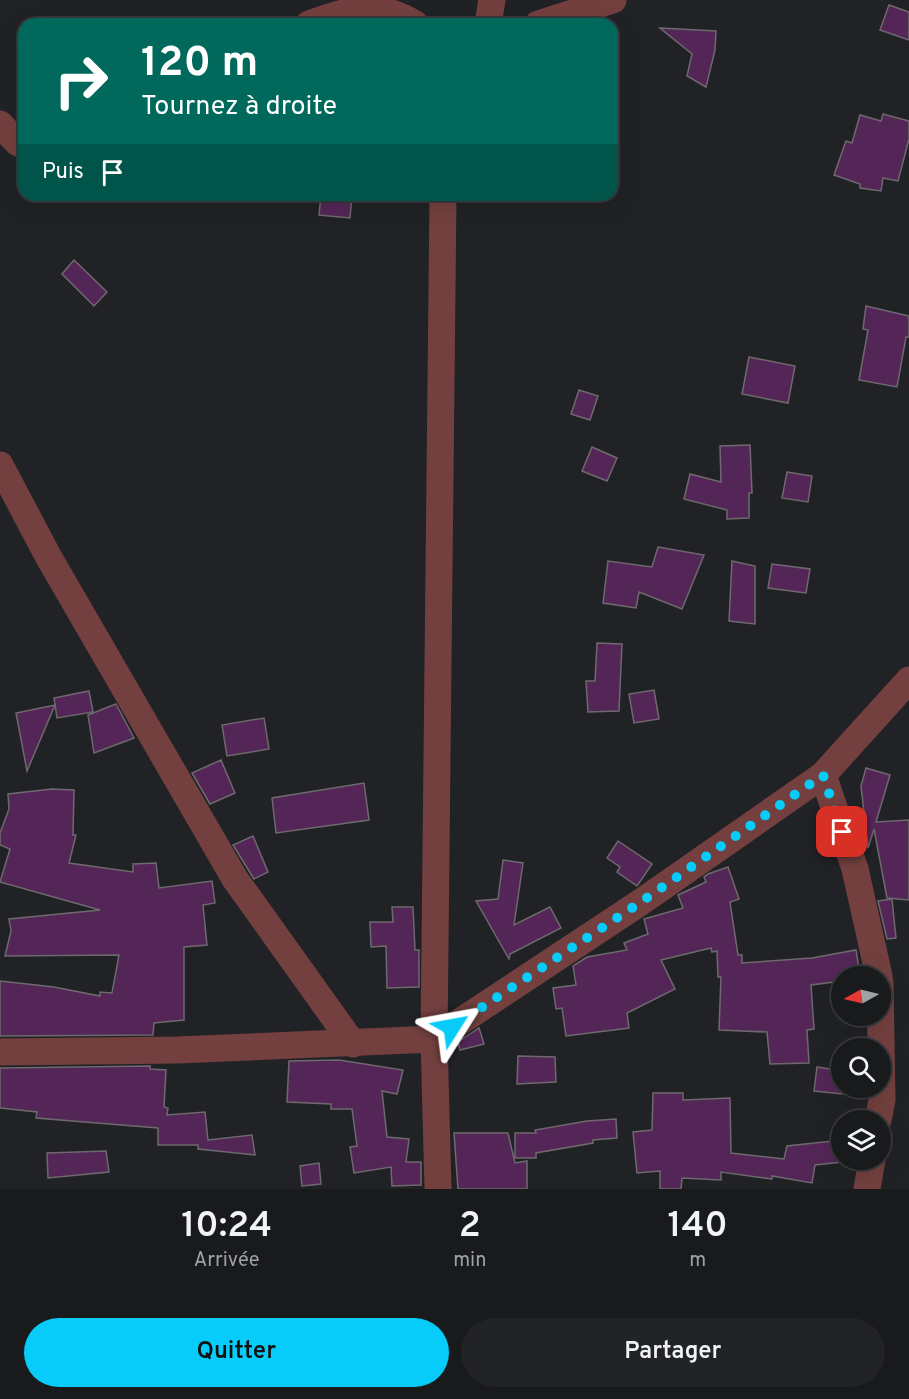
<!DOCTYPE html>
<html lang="fr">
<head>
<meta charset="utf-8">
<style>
	:root { --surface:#191a1c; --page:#222325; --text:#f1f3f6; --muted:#9fa1a3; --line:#37383b; --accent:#07cbf9 }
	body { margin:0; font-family:Overpass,sans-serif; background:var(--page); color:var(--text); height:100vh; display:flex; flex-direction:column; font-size:22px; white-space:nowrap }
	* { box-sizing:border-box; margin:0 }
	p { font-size:20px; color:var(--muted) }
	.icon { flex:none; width:33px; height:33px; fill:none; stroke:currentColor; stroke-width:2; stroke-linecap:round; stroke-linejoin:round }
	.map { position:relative; height:1189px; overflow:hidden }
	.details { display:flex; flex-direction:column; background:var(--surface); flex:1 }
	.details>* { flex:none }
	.banner { position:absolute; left:18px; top:18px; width:600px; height:183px; border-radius:18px; box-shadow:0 6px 24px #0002,0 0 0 2px var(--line); background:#00695c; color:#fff; overflow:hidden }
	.needle { width:39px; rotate:262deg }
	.fabs { position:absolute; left:831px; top:966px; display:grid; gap:12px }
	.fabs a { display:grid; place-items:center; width:60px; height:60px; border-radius:50%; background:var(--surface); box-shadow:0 6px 24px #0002,0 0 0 2px var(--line); font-size:30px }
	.pin { position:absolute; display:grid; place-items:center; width:51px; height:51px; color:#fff; margin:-26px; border-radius:12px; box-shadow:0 3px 9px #0006 }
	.me { position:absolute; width:66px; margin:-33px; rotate:56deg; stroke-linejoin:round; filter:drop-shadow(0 0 4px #0008) }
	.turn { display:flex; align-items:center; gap:21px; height:126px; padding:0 24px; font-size:27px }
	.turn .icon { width:78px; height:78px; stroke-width:2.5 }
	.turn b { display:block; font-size:42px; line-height:51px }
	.then { display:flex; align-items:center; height:57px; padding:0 24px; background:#0003; gap:12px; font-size:22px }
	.eta { display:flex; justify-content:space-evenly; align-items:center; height:102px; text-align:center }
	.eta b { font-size:36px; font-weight:600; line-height:42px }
	.action { display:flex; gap:12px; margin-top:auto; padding:12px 24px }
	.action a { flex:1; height:69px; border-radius:36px; background:var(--accent); color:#111; font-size:24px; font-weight:600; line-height:69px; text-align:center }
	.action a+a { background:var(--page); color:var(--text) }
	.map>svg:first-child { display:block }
	.building { fill:#542658; stroke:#6d6a6d; stroke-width:1.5 }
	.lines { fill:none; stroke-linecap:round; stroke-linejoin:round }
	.minor { stroke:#73403f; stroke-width:27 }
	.route { stroke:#07cbf9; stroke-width:10; stroke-dasharray:0 18 }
</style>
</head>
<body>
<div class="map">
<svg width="909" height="1189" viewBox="0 0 909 1189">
	<rect width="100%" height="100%" fill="#212225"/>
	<g class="building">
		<polygon points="889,5 909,12 909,40 880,30"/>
		<polygon points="660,28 716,31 715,50 706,87 687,76 692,54"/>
		<polygon points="883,114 909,121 909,139 898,181 883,178 881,191 860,188 860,184 834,175 846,141 852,143 860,115 881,121"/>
		<polygon points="321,195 352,195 350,218 319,215"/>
		<polygon points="74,260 107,292 94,306 62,274"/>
		<polygon points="866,306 909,316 909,337 906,337 897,387 859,380 868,330 863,329"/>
		<polygon points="749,357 795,366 788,403 742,394"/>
		<polygon points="579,390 598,396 590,420 571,414"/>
		<polygon points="750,445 752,493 749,493 749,518 727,519 727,510 684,499 690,474 721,482 720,446"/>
		<polygon points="592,447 617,458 607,481 582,471"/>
		<polygon points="787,472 812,476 808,502 782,498"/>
		<polygon points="658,547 704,555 682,609 639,592 636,608 603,603 608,561 652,567"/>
		<polygon points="732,561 755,566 755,624 729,621"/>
		<polygon points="772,564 810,569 806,593 768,588"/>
		<polygon points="597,643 622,644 619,711 588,712 586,681 595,681"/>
		<polygon points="654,690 659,719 634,723 629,694"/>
		<polygon points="89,691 93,712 57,718 54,698"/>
		<polygon points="116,704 134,738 94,753 88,715"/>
		<polygon points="55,705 27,771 16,713"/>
		<polygon points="264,718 269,749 227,756 222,725"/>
		<polygon points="221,760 235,793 210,804 192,773"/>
		<polygon points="866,768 890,775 876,822 909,820 909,900 887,898 874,829 868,848 861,786"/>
		<polygon points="364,783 369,820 276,833 272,798"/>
		<polygon points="52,789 74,790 73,835 76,835 69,863 133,872 133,864 156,863 159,888 212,881 215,903 203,905 207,945 184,947 184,1020 154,1023 153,1035 0,1036 0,981 54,987 100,996 100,992 112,993 119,955 5,956 11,931 9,919 100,910 0,882 10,849 0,845 0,833 9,809 8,794"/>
		<polygon points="253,836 268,872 254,879 233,845"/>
		<polygon points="618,841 652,864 637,886 617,872 620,867 607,858"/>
		<polygon points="503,860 523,863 514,925 550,907 561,928 510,954 509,959 476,901 498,899"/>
		<polygon points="728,867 739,899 730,902 738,955 742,955 742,963 812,958 856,950 860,976 842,976 842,981 811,985 814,1029 807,1030 809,1063 770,1064 767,1032 719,1030 721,977 718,977 717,951 712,952 711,948 661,960 675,989 627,1013 629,1028 566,1036 562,1008 556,1009 553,988 576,985 573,966 587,957 627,950 624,943 648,934 644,919 683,908 678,895 706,882 704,877 708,874"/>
		<polygon points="892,899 896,938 887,939 878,901"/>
		<polygon points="392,907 413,907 415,950 419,950 419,987 387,988 386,946 371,947 370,922 393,922"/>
		<polygon points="479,1028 484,1044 460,1050 458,1042"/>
		<polygon points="518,1056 555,1057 556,1082 517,1084"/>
		<polygon points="339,1060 403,1070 397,1094 382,1091 387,1137 409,1139 406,1162 421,1162 421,1185 392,1186 391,1167 354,1173 350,1147 357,1146 352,1109 331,1109 331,1104 287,1102 289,1061"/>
		<polygon points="150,1066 150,1069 166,1070 164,1107 168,1108 167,1115 205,1112 208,1140 252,1135 255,1155 198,1149 198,1145 158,1145 158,1128 36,1118 37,1112 0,1108 0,1068"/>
		<polygon points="817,1067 842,1071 842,1094 814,1091"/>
		<polygon points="653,1093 683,1093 683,1100 730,1098 731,1153 784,1159 787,1146 842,1140 842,1162 815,1165 812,1183 772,1176 772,1179 721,1172 721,1180 682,1178 681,1189 660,1189 660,1171 637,1173 633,1132 652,1130"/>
		<polygon points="616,1119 617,1138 593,1140 593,1143 536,1153 536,1158 515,1158 515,1133 536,1133 535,1130 587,1121"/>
		<polygon points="454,1133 508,1133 515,1163 527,1161 527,1189 458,1189"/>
		<polygon points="106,1151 109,1172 48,1178 47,1153"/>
		<polygon points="319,1163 321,1184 302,1186 300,1166"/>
	</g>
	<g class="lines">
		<g class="minor">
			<path d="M309,24C349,10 377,0 415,24"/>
			<polyline points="488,24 492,0"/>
			<polyline points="538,24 613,0"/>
			<polyline points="0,124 18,143 24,145"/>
			<polyline points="0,465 48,556 235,879 353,1044"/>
			<polyline points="823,775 855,869 879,976"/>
			<polyline points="0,1052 178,1050 434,1039 641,902 823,775 909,680"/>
			<polyline points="878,1120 882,1100 880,983"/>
			<polyline points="438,1189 434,1039 443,195"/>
			<polyline points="867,1189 872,1160"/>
		</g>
	</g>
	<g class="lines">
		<polyline class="route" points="452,1027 641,902 823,775 842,832"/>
	</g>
</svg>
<div class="fabs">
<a><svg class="needle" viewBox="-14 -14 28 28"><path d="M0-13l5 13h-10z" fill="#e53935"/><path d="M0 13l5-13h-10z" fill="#9fa1a3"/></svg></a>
<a><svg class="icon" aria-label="search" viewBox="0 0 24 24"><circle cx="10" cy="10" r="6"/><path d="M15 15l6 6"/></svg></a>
<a><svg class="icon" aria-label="layers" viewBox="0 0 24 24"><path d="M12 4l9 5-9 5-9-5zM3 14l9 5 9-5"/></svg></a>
</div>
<div class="pin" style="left:842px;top:832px;background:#d93025"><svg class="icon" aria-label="arrive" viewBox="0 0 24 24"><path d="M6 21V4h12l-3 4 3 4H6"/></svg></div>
<svg class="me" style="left:452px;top:1027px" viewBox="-20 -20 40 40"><path d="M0-17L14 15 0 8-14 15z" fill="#07cbf9" stroke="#fff" stroke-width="4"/></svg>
<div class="banner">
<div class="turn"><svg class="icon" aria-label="right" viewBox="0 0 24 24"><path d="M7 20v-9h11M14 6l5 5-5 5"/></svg><div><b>120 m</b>Tournez à droite</div></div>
<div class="then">Puis<svg class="icon" aria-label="arrive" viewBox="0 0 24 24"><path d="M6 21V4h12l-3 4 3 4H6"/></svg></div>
</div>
</div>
<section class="details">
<div class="eta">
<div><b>10:24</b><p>Arrivée</p></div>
<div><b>2</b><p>min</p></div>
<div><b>140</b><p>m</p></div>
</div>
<div class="action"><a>Quitter</a><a>Partager</a></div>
</section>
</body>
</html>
